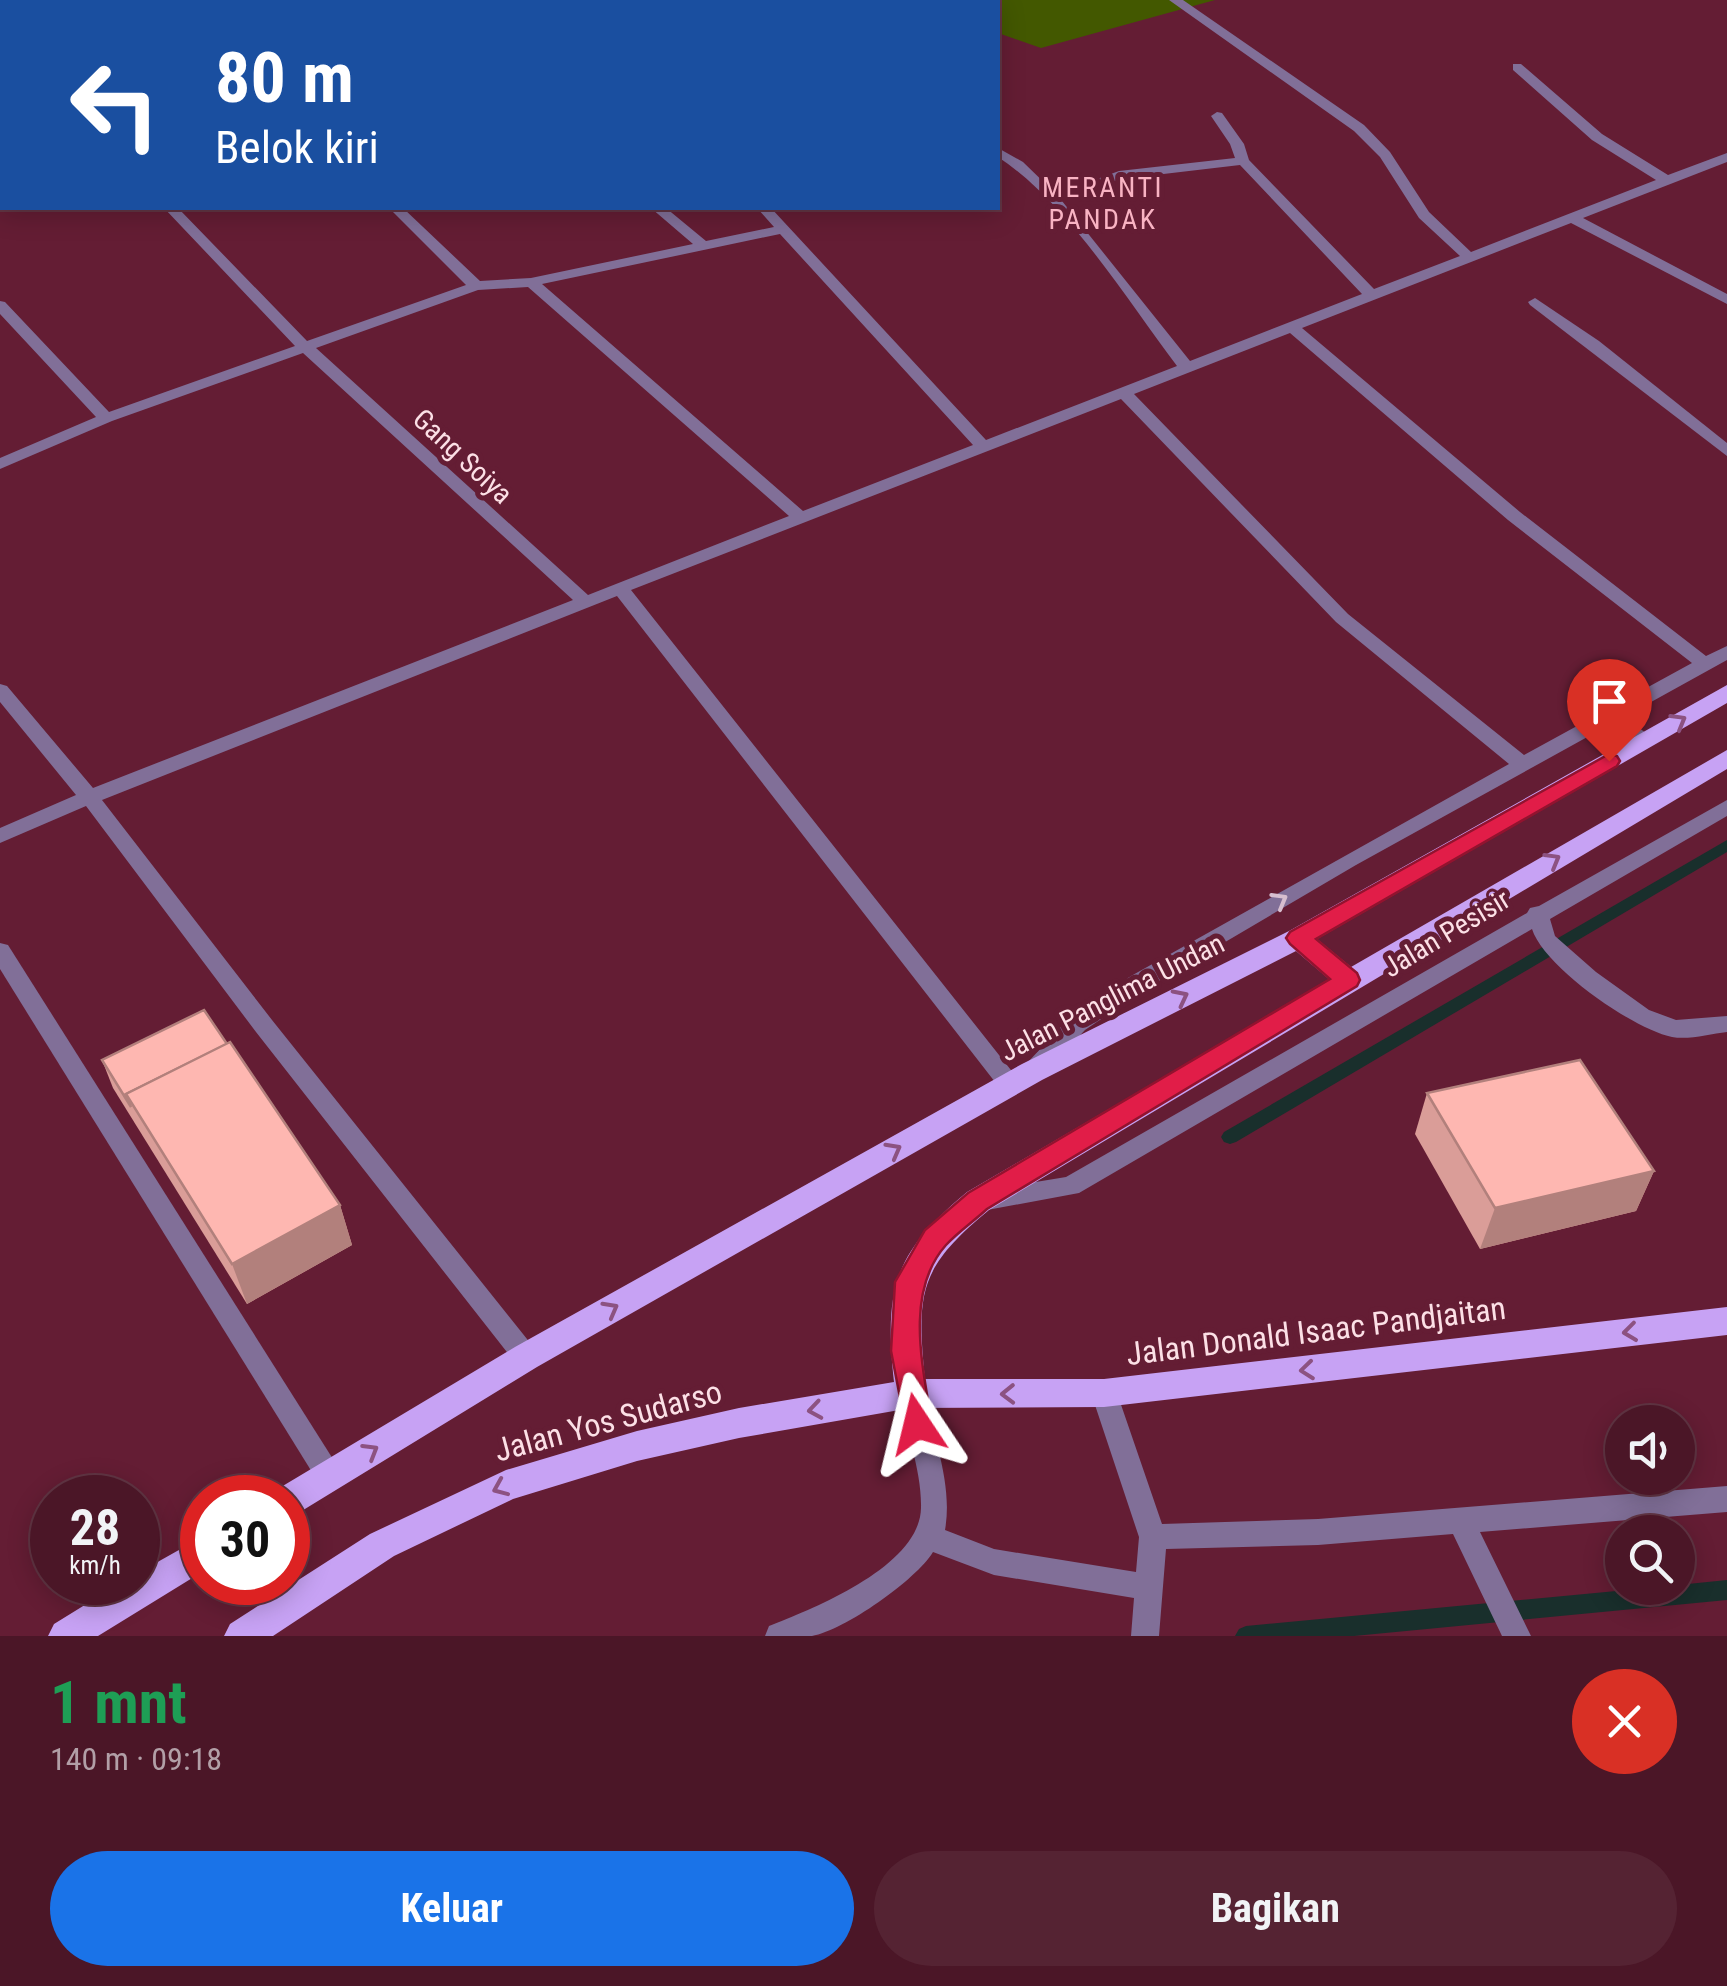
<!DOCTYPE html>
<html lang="id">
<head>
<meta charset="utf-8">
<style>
	:root { --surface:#4b1627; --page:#552333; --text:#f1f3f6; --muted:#b29fa7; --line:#623544; --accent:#1a73e8 }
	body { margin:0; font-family:"Roboto Condensed",sans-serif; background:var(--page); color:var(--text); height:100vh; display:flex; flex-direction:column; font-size:38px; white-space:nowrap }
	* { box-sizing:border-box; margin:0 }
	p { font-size:32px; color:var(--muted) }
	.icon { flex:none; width:55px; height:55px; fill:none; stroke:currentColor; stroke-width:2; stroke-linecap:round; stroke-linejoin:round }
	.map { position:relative; height:1636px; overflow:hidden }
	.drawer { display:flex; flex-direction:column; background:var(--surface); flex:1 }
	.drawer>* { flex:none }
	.banner { position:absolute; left:0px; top:0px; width:1000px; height:210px; box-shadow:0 5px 25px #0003,0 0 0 2px var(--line); background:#1a4fa0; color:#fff; overflow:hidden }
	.tools { position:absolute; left:1605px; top:1405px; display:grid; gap:20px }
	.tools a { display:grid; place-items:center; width:90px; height:90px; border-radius:50%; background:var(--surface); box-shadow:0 5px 25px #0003,0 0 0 2px var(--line); font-size:50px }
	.speed { position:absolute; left:30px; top:1475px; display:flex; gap:20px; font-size:50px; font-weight:700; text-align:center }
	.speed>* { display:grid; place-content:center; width:130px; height:130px; border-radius:50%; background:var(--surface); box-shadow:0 5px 25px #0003,0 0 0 2px var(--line); line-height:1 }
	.speed small { font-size:25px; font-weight:400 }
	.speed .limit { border:15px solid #d22; background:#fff; color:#111 }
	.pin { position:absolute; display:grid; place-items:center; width:85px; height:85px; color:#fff; margin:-102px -42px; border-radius:50% 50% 50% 0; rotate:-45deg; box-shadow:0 0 10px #0007 }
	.pin .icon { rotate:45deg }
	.me { position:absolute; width:110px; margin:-55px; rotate:350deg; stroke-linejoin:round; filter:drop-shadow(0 0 8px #0008) }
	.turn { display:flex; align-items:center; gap:35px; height:210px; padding:0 50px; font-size:45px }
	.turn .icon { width:130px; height:130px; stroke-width:2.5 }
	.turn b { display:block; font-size:70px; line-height:85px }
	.round { display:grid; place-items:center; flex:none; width:105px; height:105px; border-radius:52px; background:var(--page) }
	.summary { display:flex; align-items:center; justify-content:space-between; height:170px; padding:0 50px }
	h1 { font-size:60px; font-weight:700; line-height:75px; color:#1e9e55 }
	.button { display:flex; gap:20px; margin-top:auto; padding:20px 50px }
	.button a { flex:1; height:115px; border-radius:60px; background:var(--accent); color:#fff; font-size:40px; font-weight:700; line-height:115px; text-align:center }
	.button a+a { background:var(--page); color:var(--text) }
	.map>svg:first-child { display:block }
	.green { fill:#435800 }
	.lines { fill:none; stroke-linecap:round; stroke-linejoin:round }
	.stream { fill:#192f2c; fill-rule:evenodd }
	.minor { fill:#816f98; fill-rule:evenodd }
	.primary { fill:#c7a2f4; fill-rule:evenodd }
	.wall { fill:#da9d98 }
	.shaded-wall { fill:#b2807c }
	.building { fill:#feb7b1; stroke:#b2807c; stroke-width:2.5 }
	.oneway { stroke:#8c5281 }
	.oneway2 { stroke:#d7becf }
	.route { fill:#e11d48; stroke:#92132f; stroke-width:2.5 }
	.labels { text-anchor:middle; stroke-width:10; stroke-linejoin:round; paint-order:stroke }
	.far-quarter-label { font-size:28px; letter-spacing:2.5px; fill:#f9b3c3; stroke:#641d34 }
	.street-label { font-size:28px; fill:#fce0e6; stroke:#641d34 }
	.near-street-label { font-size:32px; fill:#fce0e6; stroke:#641d34 }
</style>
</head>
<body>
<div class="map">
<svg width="1727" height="1636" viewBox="0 0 1727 1636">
	<rect width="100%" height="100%" fill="#641d34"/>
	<polygon class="green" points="938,0 1215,0 1041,48 998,33 998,2"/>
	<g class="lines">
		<g class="stream">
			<polygon points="1727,840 1727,852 1236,1142 1230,1144 1224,1142 1221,1137 1224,1132"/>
			<polygon points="1727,1580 1727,1600 1354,1636 1235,1636 1239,1629 1246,1626 1648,1588 1678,1588 1678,1585"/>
		</g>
		<g class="minor">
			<polygon points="247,0 259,0 260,2 248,2"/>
			<polygon points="721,0 735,0 736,2 723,2"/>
			<path d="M1169,0H1183L1364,125L1390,152L1429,212L1471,252L1656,180L1592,140L1513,70V64H1521L1602,134L1668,175L1727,153V162L1583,218L1727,294V304L1571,223L1302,328L1520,512L1706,656L1727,646V660L1624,717L1650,736L1653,741L1650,746H1636L1609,725L1356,865L1147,988L1085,1030L1045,1073L1037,1076L1029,1073L1026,1067L1029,1061L1069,1018L1131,976L1509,764L1336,622L1121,399L631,590L1018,1079L1021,1085L1018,1091L1010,1094L1002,1091L617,596L102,800L272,1020L535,1349L539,1357L535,1365L526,1368L517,1365L256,1032L86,806L0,843V828L76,795L0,702V684L7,686L93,788L573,600L303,353L112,421L0,469V458L96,417L0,314V301L5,302L109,412L295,346L164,208H178L307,341L466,285L389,208H403L480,281L531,278L693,244L651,208H666L706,241L774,227L757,208H771L986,440L1177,366C1127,300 1067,202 998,157V148L1023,162L1056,194L1119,171L1235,158L1230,144L1211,116L1217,112L1222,113L1244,144L1249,160L1374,289L1460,256L1419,218L1380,157L1354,131ZM1240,165L1362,294L1190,361L1062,201L1121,179ZM780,234L973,445L803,511L542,284ZM528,287L789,516L588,595L316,348L478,290ZM1290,333L1508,520L1692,663L1524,755L1348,614L1134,394Z"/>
			<polygon points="0,11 2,12 2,18 0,19"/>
			<polygon points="0,85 2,86 2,100 0,99"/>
			<polygon points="2,124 2,132 0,133 0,125"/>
			<polygon points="1535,298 1599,341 1727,443 1727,456 1530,305 1528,302"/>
			<path d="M1727,800V816L1550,919L1555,936L1596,972L1649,1010L1676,1020L1727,1016V1032C1710,1034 1689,1040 1672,1037C1633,1029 1544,967 1532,929L1079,1193L987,1210L979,1207L975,1200L979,1193L987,1190L1066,1177L1527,913L1530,908L1539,906Z"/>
			<polygon points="0,943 8,945 338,1467 342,1476 338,1485 329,1488 320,1485 0,969"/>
			<path d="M1104,1381L1113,1385L1117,1393L1162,1524L1318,1519L1727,1486V1512L1480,1532L1531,1636H1502L1453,1534L1318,1545L1166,1549L1159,1636H1131L1134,1598L994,1575L933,1552C916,1580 845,1630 812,1636C797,1636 780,1636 765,1636L769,1626C815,1608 920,1566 921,1508C922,1471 906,1430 898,1394L902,1386L911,1382L920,1386L924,1394C934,1438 953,1485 945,1530L994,1549L1136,1572L1139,1537L1091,1393L1095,1385Z"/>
		</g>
		<g class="primary">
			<path d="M1727,685V703L1317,939L1351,967L1727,750V769L989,1210C920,1267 916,1291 925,1379H1104L1727,1307V1335L1104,1407L911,1408L739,1438L637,1461L513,1499L394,1556L273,1636H224L230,1624L370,1534L506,1470L637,1431L739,1408L894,1382C884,1288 894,1253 967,1192L1330,980L1296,951L1042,1080L537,1367L300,1512L288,1516V1498H273L276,1490L515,1347L1022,1064L1289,931Z"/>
			<polygon points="202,1537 202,1572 98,1636 48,1636 54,1624 122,1582 138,1582 138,1573"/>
		</g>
	</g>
	<g class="wall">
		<polygon points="102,1060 340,1205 352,1245 247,1304 113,1088"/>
		<polygon points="1427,1093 1654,1171 1636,1211 1480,1249 1415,1134"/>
	</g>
	<g class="shaded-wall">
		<polygon points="1654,1171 1636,1211 1480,1249 1495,1208"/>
		<polygon points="340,1205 352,1245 247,1304 232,1264"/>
	</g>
	<g class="building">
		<polygon points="204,1010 227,1044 126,1094 131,1107 102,1060"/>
		<polygon points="230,1042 340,1205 232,1264 126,1094"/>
		<polygon points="1580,1060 1654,1171 1495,1208 1427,1093"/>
	</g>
	<defs><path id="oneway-chevron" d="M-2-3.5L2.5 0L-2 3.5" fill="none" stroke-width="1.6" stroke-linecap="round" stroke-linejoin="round" transform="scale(2.5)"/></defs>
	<g class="oneway">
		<use href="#oneway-chevron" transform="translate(1679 721) rotate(-30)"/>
		<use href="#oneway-chevron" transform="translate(1553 860) rotate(-30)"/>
		<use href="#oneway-chevron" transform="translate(1181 997) rotate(-27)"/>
		<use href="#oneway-chevron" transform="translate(894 1150) rotate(-29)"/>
		<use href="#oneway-chevron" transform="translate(611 1309) rotate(-29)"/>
		<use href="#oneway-chevron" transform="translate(1630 1332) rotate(173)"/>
		<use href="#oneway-chevron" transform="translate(1307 1370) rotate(174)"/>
		<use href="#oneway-chevron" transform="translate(1008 1394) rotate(179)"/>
		<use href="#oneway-chevron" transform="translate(815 1410) rotate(171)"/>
		<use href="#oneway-chevron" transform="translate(371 1451) rotate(-31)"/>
		<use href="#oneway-chevron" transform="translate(500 1488) rotate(157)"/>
	</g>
	<use class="oneway2" href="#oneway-chevron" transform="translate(1280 900) rotate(-30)"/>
	<path class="route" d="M1609,754L1617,756L1620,761L1617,766L1316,939L1357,973L1360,980L1357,986L987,1209C974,1221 958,1232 946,1245C904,1292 923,1368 932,1424L928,1434L917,1437L907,1434L891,1351L895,1282L925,1230L968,1193L1330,979L1290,944L1286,938L1290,932Z"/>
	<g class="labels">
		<g class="far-quarter-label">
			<text x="1103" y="197">MERANTI<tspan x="1103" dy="32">PANDAK</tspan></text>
		</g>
		<g class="street-label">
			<text transform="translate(463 456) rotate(43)" y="10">Gang Soiya</text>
			<text transform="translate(1446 933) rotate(-31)" y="10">Jalan Pesisir</text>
			<text transform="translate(1112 997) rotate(-27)" y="10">Jalan Panglima Undan</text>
		</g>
		<g class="near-street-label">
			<text transform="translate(1316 1331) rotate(-7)" y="11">Jalan Donald Isaac Pandjaitan</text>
			<text transform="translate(608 1421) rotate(-15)" y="11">Jalan Yos Sudarso</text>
		</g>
	</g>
</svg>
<div class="tools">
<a><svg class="icon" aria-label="sound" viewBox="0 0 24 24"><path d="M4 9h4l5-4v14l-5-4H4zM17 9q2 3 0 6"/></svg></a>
<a><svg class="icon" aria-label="search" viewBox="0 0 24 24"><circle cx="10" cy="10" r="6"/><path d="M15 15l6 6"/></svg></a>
</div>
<div class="speed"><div>28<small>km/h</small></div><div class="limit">30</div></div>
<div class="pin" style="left:1609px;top:761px;background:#d93025"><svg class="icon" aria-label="arrive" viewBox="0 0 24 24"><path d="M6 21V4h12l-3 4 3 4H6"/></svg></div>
<svg class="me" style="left:917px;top:1424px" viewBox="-20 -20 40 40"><path d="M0-17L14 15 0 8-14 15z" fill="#e11d48" stroke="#fff" stroke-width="4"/></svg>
<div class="banner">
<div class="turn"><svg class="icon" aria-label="left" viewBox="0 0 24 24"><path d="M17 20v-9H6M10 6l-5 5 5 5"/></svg><div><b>80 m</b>Belok kiri</div></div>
</div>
</div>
<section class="drawer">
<div class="summary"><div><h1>1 mnt</h1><p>140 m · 09:18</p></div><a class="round" style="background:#d93025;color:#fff"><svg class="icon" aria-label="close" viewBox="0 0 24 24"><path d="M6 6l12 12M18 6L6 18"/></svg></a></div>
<div class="button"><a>Keluar</a><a>Bagikan</a></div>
</section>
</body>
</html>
